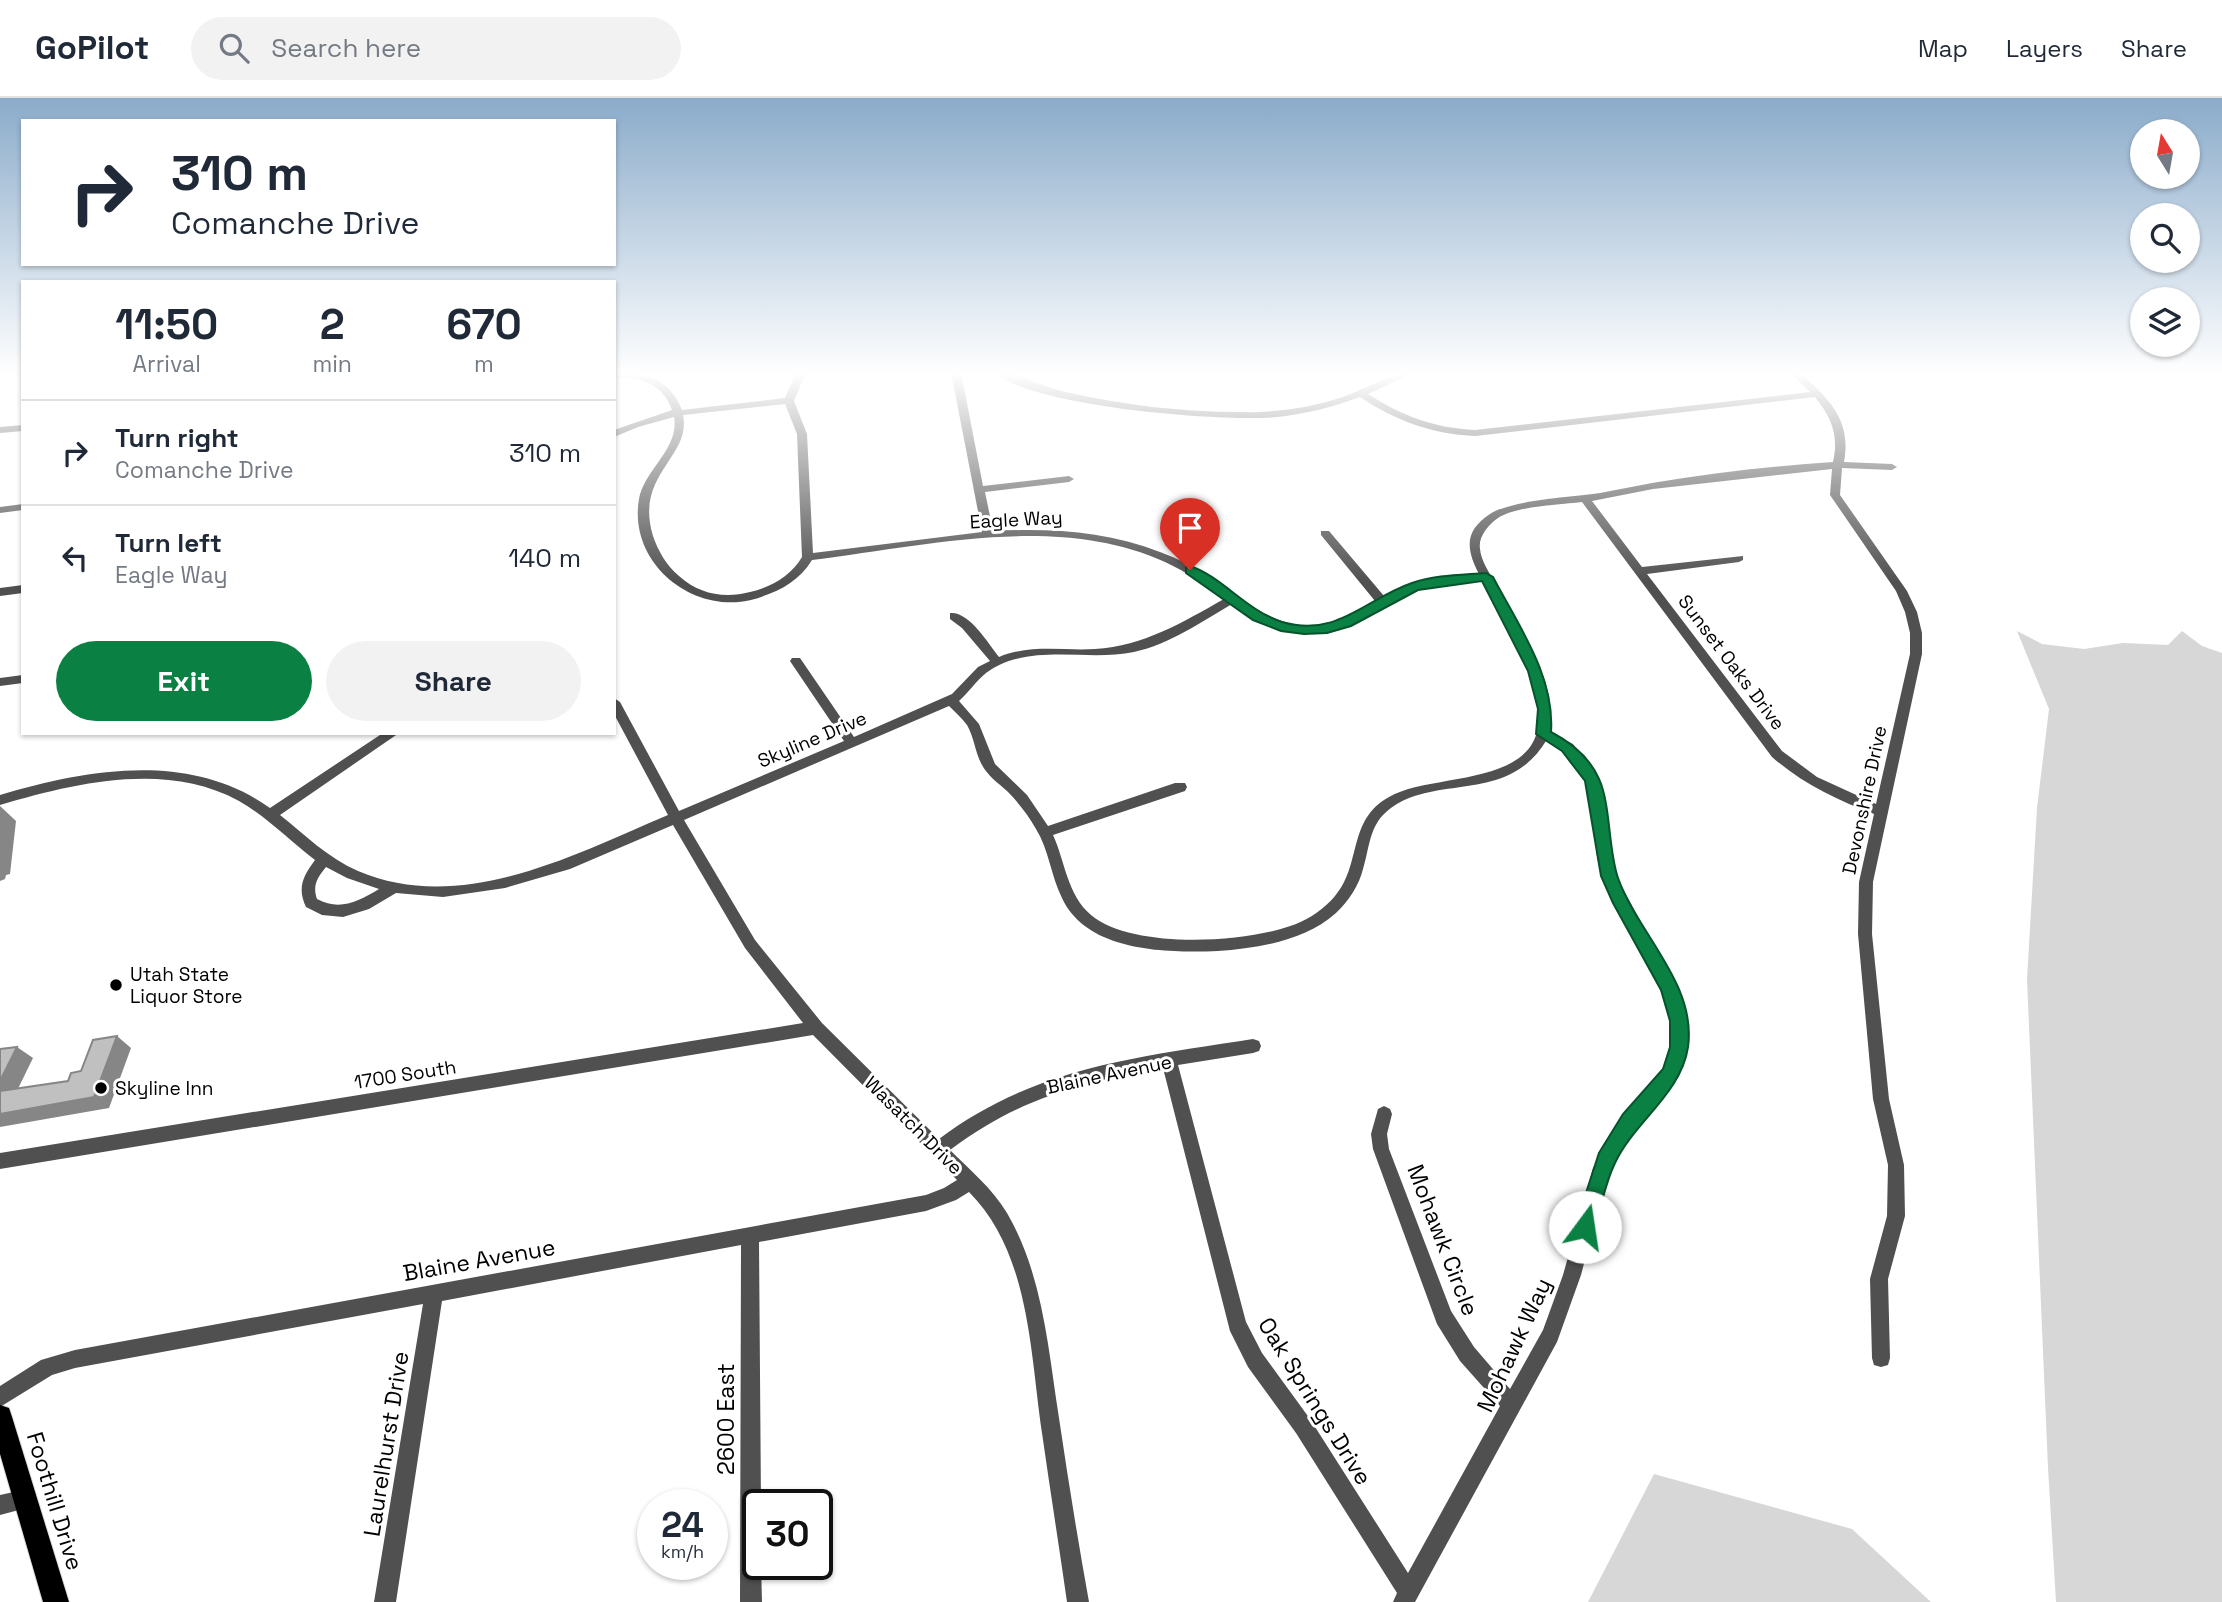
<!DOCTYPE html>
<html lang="en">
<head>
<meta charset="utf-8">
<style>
	:root { --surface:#fff; --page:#f2f2f3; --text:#1f2937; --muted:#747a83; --line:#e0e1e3; --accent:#0b8043 }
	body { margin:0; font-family:"Space Grotesk",sans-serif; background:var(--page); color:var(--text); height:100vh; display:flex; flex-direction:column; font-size:26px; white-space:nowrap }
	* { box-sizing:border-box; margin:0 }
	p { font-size:23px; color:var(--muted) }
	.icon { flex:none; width:38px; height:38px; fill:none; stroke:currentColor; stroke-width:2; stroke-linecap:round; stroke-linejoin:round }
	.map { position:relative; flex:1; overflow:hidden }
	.drawer { position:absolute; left:21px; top:182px; width:595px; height:455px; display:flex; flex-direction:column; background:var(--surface); border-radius:0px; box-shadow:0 2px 5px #0004 }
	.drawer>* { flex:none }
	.top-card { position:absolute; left:21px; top:21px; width:595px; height:147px; border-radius:0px; box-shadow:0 2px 5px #0004; background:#fff; color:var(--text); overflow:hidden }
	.needle { width:46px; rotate:349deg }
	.tools { position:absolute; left:2130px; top:21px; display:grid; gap:14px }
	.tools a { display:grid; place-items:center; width:70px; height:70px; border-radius:50%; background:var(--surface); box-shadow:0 2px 5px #0004; font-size:35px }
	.speed { position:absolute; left:637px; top:1391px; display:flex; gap:14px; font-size:35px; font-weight:700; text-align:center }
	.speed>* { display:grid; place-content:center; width:91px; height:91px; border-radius:50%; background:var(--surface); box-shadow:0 2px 5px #0004; line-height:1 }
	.speed small { font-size:18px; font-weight:400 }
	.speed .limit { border:4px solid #111; border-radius:10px; background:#fff; color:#111 }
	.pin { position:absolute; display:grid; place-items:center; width:60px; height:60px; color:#fff; margin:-72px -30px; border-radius:50% 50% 50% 0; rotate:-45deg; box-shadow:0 0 7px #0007 }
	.pin .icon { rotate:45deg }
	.me { position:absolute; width:77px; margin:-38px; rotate:14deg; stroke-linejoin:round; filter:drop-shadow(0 0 5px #0008) }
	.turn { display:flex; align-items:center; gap:24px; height:147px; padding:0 35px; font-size:32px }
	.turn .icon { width:91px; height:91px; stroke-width:2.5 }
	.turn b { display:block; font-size:49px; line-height:60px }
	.eta { display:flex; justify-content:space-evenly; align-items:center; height:119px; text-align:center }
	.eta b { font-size:42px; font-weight:800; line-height:49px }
	.button { display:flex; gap:14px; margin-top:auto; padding:14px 35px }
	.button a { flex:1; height:80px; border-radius:42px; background:var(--accent); color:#fff; font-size:28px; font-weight:800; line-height:80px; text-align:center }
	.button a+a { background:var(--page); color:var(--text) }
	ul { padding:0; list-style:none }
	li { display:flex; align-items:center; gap:21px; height:105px; padding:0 35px; border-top:2px solid var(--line) }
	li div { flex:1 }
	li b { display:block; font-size:26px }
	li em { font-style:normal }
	header { display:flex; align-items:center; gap:42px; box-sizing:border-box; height:98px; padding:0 35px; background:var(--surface); border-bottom:2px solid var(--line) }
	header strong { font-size:33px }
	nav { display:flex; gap:38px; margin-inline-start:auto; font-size:24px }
	.search { width:490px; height:63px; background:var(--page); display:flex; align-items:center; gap:18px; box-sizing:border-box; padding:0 24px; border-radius:38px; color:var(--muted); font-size:26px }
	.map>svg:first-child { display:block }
	.green { fill:#d7d7d7 }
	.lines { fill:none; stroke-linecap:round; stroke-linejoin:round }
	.primary-casing { stroke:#dbdbdb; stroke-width:2 }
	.street { fill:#505050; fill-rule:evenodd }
	.primary { fill:#000; fill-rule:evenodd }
	.shaded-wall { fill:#868686 }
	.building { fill:#c0c0c0; stroke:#868686; stroke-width:2 }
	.route { fill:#0b8043; stroke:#07532c; stroke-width:2 }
	.poi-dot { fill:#000; stroke:#fff; stroke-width:2.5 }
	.labels { text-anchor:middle; stroke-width:6; stroke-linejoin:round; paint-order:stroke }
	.street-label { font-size:19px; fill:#000; stroke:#fff }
	.poi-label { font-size:19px; fill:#000; stroke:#fff; text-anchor:start }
	.near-street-label { font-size:23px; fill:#000; stroke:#fff }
</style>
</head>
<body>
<header>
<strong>GoPilot</strong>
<div class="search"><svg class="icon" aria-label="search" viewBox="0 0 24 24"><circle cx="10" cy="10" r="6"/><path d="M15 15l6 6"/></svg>Search here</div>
<nav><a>Map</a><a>Layers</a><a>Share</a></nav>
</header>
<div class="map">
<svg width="2222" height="1504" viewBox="0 0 2222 1504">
	<rect width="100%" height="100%" fill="#fff"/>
	<g class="green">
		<polygon points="2017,533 2042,546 2084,551 2123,545 2168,547 2182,533 2202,548 2222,555 2222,1504 2056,1504 2048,1370 2027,881 2037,710 2049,611"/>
		<polygon points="1654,1376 1852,1431 1931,1504 1588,1504"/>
	</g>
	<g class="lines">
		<defs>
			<polygon id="primary" points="0,1307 9,1310 12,1319 69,1504 43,1504 0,1356"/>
		</defs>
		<use href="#primary" class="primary-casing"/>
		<g class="street">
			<path d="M614,274C645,274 670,281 682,312L785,300L796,274H806L794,303L807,336L813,455L982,434L951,274H961L983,388L1069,378L1074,381L1069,384L985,394L993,433C1050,430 1106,433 1160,454C1177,460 1193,468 1208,478C1245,503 1283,539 1332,524C1347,520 1361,511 1375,503L1321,437V433H1329L1384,498C1414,482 1445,478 1479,476C1466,451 1464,433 1490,416C1511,402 1572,399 1600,395C1617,392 1635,388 1652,385C1711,375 1773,368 1833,364C1839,338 1832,320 1815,299L1475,338C1432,336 1396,323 1360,299C1333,309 1305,316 1277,319C1223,324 1032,309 994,274C1018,274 1042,289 1066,294C1122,307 1182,314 1240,314C1273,315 1308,310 1340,300C1362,293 1393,274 1415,274L1368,296C1402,318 1435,330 1475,332L1810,294L1789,274H1799C1828,300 1852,321 1844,364L1892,366L1897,369L1892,372L1842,370L1840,397L1907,493L1917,514L1922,535V556L1873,784L1872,836L1889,1001L1904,1067L1905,1118L1888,1181L1890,1260L1888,1267L1881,1269L1874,1267L1872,1260L1870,1181L1887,1118L1888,1067L1873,1001L1858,836L1859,784L1874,716C1837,702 1803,686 1772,659L1582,404C1558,407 1517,408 1498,420C1488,427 1478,439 1480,451C1481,463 1490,475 1495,486C1519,531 1558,580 1550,634L1573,646L1599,682L1616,778L1674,885L1685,912L1688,936L1684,963L1677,980L1636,1028L1607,1079L1581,1177L1557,1244L1415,1504H1393L1397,1495L1296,1335L1248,1269L1230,1233L1163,970C1081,984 1018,1001 950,1052C970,1072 992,1090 1007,1115C1043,1177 1048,1250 1059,1320C1068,1381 1078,1443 1089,1504H1067C1059,1448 1050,1391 1042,1335C1030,1254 1030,1155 969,1094L956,1102L926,1113L759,1144L761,1407H758V1466H761L762,1504H740L741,1147L442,1203L396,1504H374L423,1206L75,1270L52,1277L0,1309V1288L41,1262L75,1252L926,1097L944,1090L957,1082L813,937L0,1071V1055L803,925L745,850L673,727L570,771L505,790L443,799L396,795L369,811L343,819L322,817L306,809C297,790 303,778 315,762C290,743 267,719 239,703C166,663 75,685 0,707V697C88,671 190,653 270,710L383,635H399L280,717C305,737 328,760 358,773C461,817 574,757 668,717L614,616V600L620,604L679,713L844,643L792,566L790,563L792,560H800L854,639L952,596L978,569L990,563L962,530L950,521V515C969,513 988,545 999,559C1030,546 1063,553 1095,551C1144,548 1183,524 1224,501C1205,487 1187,474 1165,464C1056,415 926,448 812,462C798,485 776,495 751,502C691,516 628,464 639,401C644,372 680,350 674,319L638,329L614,339V332L672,312C663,286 641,279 614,279ZM785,306L797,336L802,459C791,478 771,489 750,494C724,501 699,496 679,478C667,468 658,453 653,438C634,376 692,359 683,317ZM1832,371L1830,397L1896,493L1905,514L1910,535V556L1876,706L1817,679L1782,653L1647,476L1739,464L1743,462V458L1642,469L1592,403L1653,391ZM1482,483C1503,524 1549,586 1537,634C1523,688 1428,676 1389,699C1347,722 1362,767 1335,798C1325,810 1311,820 1296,826C1248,845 1133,852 1091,817C1067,797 1065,763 1053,737L1185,693L1187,689L1185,685H1175L1048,728L1027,697L995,666L979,626L959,603C969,594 976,583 986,575C1027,544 1087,564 1134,554C1170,546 1201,524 1232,506C1272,535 1317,544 1362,520C1380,511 1395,500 1414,493C1435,485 1459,484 1482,483ZM949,608C955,614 962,620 967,627C974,639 975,654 982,667C988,678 998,685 1007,693C1018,704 1028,717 1036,731C1049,752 1051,778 1062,800C1087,854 1166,855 1218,853C1258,850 1305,843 1336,815C1349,803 1359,787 1363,771C1369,752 1369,732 1383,717C1428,672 1505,710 1546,643C1562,652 1579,666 1586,684C1596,714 1592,749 1602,779C1623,840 1694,901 1665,970L1624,1018L1593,1070L1563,1177L1543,1232L1510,1291L1474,1249L1451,1213L1389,1051L1387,1036L1392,1016L1390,1011L1384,1008L1378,1011L1371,1036L1373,1051L1437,1226L1460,1263L1500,1308L1408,1475L1310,1321L1262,1255L1246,1224L1178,967L1253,955L1259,953L1261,948L1259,943L1253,941C1139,959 1034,969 939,1041L822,925L755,842L684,722ZM326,769L347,780L379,791C358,804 339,813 317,801C312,787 318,779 326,769Z"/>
			<polygon points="23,327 23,333 0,335 0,329"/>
			<polygon points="23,406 23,412 0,415 0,409"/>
			<polygon points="23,487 23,495 0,498 0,490"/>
			<polygon points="23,577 23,585 0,588 0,580"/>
			<polygon points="27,1391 34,1394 37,1401 34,1408 0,1417 0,1397"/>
		</g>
		<use href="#primary" class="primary"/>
	</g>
	<g class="shaded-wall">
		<polygon points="0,708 16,723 10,776 6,777 5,781 0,783"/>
		<polygon points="117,938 131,950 109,1010 0,1029 0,1016 94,999"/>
		<polygon points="17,949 33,960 11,1005 0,998 0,983"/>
	</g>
	<g class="building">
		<polygon points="117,938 94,999 0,1016 0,993 68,983 71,975 81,973 93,942"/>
		<polygon points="17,949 0,983 0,951"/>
	</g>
	<linearGradient id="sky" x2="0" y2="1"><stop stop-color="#8aabca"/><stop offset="0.57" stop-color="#fff"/><stop offset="1" stop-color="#fff" stop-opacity="0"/></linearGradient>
	<rect width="2222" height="484" fill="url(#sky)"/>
	<path class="route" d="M1190,468C1221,478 1247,513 1282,524C1338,540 1365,501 1412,485C1435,477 1461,477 1486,475L1493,479C1518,527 1555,578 1551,634C1570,644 1590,660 1599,681C1611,708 1608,751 1618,780C1638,836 1697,886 1688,949C1681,996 1634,1024 1615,1065C1604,1087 1601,1113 1592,1135L1585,1138L1578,1135L1575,1129L1599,1055L1623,1016L1663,971L1670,949V923L1661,892L1613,805L1601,778L1585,683L1562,653L1536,636L1538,611L1528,573L1482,483L1418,492L1351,528L1327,535L1304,536L1281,533L1253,522L1186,475V469Z"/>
	<g class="poi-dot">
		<circle cx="116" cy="887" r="7"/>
		<circle cx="101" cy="990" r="7"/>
	</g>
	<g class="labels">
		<g class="street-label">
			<text transform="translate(1016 421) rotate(-3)" y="7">Eagle Way</text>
			<text transform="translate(1732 564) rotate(53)" y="7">Sunset Oaks Drive</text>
			<text transform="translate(812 641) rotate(-23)" y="7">Skyline Drive</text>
			<text transform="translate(1864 702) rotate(-78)" y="7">Devonshire Drive</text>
			<text transform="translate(405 976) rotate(-9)" y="7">1700 South</text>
			<text transform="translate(1109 976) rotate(-12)" y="7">Blaine Avenue</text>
			<text transform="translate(914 1027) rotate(45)" y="7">Wasatch Drive</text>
		</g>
		<g class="poi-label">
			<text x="130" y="883">Utah State<tspan x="130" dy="22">Liquor Store</tspan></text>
			<text x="115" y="997">Skyline Inn</text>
		</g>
		<g class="near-street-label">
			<text transform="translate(1443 1142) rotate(69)" y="8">Mohawk Circle</text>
			<text transform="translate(479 1162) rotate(-10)" y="8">Blaine Avenue</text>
			<text transform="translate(1514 1247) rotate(-65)" y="8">Mohawk Way</text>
			<text transform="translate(1315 1303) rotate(58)" y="8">Oak Springs Drive</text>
			<text transform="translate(726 1321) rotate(-90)" y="8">2600 East</text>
			<text transform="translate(386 1346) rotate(-81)" y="8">Laurelhurst Drive</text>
			<text transform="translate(55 1403) rotate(73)" y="8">Foothill Drive</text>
		</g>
	</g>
</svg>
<div class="tools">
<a><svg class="needle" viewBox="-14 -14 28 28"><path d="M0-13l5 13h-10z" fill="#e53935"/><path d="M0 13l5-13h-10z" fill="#747a83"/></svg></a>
<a><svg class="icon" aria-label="search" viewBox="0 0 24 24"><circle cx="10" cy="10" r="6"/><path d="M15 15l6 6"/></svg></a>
<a><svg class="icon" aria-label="layers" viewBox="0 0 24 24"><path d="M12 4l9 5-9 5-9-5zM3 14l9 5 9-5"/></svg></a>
</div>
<div class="speed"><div>24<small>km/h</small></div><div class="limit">30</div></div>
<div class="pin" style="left:1190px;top:472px;background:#d93025"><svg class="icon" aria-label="arrive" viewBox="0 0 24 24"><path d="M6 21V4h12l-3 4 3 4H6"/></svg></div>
<svg class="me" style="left:1585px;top:1129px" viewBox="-20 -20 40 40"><circle r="19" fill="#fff"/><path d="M0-13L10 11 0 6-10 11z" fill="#0b8043"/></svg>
<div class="top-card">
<div class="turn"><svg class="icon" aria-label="right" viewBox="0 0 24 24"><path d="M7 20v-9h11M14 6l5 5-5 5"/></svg><div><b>310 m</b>Comanche Drive</div></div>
</div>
<section class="drawer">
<div class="eta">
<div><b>11:50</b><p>Arrival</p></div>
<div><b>2</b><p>min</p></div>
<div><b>670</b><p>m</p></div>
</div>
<ul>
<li><svg class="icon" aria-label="right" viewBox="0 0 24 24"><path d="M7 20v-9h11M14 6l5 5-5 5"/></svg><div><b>Turn right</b><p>Comanche Drive</p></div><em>310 m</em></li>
<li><svg class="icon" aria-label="left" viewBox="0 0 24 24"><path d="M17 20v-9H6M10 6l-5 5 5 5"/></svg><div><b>Turn left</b><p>Eagle Way</p></div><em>140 m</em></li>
</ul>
<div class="button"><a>Exit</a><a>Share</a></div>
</section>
</div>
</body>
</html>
